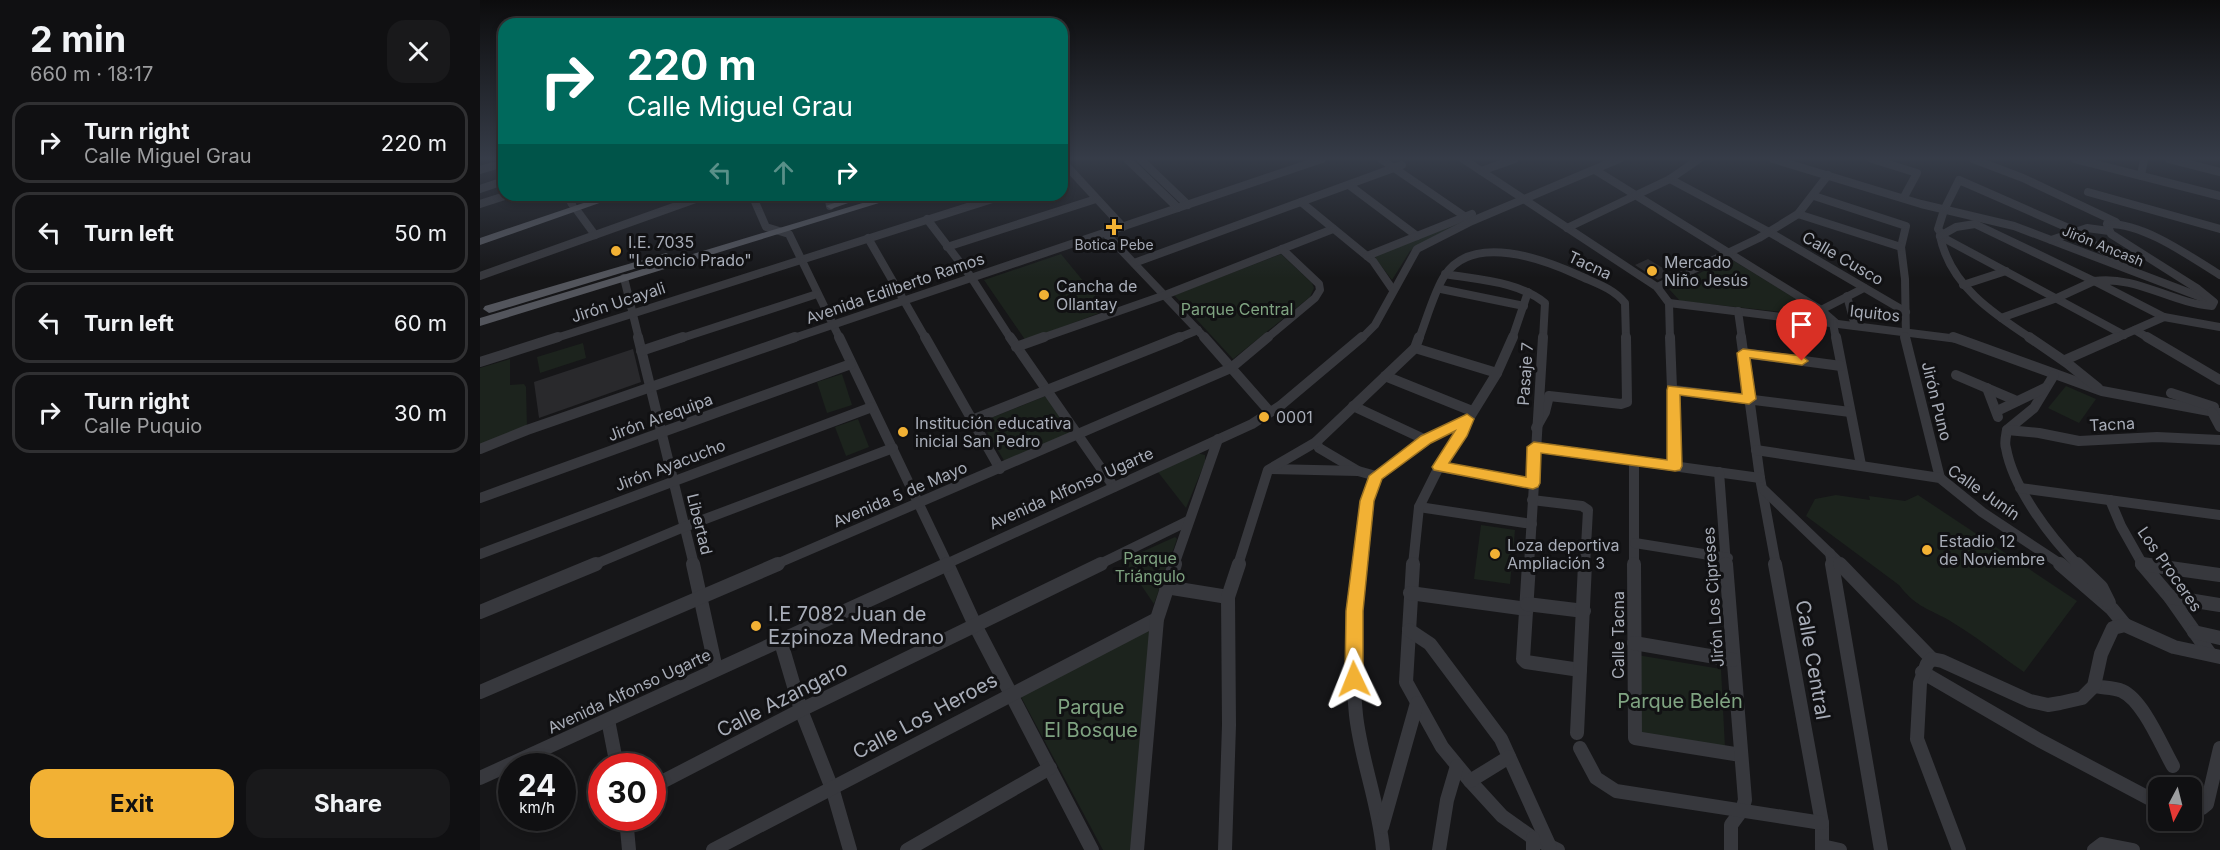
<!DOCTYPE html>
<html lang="en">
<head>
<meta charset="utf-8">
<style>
	:root { --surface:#101012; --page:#19191b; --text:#f1f3f6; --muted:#9c9d9f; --line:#303032; --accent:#f2b134 }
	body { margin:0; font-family:Inter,sans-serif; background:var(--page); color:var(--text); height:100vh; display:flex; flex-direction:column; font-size:22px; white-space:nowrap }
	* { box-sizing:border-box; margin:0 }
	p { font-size:20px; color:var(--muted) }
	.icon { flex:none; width:33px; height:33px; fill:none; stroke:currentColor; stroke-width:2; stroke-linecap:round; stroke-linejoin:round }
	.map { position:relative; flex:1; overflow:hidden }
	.side { display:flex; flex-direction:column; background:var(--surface); width:480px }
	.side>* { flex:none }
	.guide { position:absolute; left:18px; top:18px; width:570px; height:183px; border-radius:18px; box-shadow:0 3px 9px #0003,0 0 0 2px var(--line); background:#00695c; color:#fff; overflow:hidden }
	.needle { width:39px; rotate:187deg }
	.controls { position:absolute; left:1668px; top:777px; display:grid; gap:12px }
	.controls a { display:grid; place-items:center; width:54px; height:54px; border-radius:12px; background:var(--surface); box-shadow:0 3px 9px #0003,0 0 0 2px var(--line); font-size:30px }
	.speed { position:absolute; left:18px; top:753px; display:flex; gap:12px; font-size:30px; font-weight:700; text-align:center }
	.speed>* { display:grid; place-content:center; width:78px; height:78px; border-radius:50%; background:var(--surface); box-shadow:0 3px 9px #0003,0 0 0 2px var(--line); line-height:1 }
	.speed small { font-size:15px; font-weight:400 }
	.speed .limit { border:9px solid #d22; background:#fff; color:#111 }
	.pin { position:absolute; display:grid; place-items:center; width:51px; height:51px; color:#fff; margin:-62px -26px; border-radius:50% 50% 50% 0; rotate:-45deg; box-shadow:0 0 6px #0007 }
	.pin .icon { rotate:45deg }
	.me { position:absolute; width:66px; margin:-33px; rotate:358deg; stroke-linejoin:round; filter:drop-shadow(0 0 4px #0008) }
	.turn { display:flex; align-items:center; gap:21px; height:126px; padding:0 30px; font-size:27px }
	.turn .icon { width:78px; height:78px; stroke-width:2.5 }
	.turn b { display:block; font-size:42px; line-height:51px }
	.lanes { display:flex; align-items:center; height:57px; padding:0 30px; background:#0003; justify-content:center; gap:30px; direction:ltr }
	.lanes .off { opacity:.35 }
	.round { display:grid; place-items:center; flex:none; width:63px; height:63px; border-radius:18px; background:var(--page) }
	.headline { display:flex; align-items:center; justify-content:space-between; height:102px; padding:0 30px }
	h1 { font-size:36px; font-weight:700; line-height:45px }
	.primary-button { display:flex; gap:12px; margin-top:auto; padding:12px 30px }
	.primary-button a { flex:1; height:69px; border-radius:18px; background:var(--accent); color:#111; font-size:24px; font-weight:700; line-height:69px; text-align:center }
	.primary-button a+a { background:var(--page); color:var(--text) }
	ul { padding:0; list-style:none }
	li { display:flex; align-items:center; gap:18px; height:81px; margin:0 12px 9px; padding:0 18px; border:3px solid var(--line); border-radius:18px }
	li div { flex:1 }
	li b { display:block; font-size:22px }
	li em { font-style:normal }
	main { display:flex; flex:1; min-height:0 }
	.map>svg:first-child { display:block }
	.green { fill:#1c231d }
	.building { fill:#29292c }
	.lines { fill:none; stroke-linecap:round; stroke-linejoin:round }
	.minor-far2 { stroke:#37383d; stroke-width:8 }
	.minor-far1 { stroke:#37383d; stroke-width:10 }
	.minor { stroke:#37383d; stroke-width:14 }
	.major { fill:#53555c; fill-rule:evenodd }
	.route { fill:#f2b134; stroke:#9d7322; stroke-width:1.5 }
	.poi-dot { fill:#f2b134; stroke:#111113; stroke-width:2 }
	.labels { text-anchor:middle; stroke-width:6; stroke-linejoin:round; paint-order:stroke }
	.far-poi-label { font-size:14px; fill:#a8adb8; stroke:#111113 }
	.far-street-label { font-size:14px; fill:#a8adb8; stroke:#111113 }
	.poi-label { font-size:16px; fill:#a8adb8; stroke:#111113; text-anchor:start }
	.street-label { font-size:16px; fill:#a8adb8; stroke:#111113 }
	.park-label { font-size:16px; fill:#7fa381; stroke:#111113 }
	.near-poi-label { font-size:20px; fill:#a8adb8; stroke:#111113; text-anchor:start }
	.near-street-label { font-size:20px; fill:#a8adb8; stroke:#111113 }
	.near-park-label { font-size:20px; fill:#7fa381; stroke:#111113 }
</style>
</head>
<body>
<main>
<section class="side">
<div class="headline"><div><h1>2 min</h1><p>660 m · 18:17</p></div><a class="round"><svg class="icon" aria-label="close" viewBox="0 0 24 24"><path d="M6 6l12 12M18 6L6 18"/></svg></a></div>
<ul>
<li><svg class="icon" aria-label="right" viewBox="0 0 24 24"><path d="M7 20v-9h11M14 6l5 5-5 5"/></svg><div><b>Turn right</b><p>Calle Miguel Grau</p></div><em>220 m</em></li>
<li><svg class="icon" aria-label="left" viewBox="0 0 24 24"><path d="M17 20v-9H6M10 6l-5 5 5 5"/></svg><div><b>Turn left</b></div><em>50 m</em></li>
<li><svg class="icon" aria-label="left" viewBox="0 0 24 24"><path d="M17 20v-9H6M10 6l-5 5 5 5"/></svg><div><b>Turn left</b></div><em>60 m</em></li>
<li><svg class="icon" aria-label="right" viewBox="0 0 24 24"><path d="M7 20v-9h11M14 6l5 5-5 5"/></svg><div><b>Turn right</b><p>Calle Puquio</p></div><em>30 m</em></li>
</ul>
<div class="primary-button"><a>Exit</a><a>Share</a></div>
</section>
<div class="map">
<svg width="1740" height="850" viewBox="0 0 1740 850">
	<rect width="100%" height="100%" fill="#161618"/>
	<g class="green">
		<polygon points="982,220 985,222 930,251 912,280 896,259 895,256"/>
		<polygon points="581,254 627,310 546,341 504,280"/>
		<polygon points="801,254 832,283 834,288 830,297 753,359 694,295"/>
		<polygon points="1249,258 1331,308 1333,311 1331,315 1200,301 1189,289"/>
		<polygon points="103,343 106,358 60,373 57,357"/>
		<polygon points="30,359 30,385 44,384 46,387 47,428 0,444 0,368"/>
		<polygon points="362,374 372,405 347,413 337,382"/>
		<polygon points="1586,386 1616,399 1599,423 1568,408"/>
		<polygon points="568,395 593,433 525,462 501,422"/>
		<polygon points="378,419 389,447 366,456 355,427"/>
		<polygon points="717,453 725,455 725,462 706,508 678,472"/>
		<path d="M1356,495L1390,500L1389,496L1425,501L1438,495L1597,601L1544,672C1518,654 1494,635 1467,619C1446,608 1434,605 1419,585L1326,516L1335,499Z"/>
		<polygon points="1001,525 1035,530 1030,584 994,579"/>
		<polygon points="695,537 697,539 674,604 644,560"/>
		<polygon points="671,629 652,850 623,850 540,695"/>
		<polygon points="1157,655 1241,669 1245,748 1159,734"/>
	</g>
	<g class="building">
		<polygon points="1168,259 1191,273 1178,280 1155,265"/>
		<polygon points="153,349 161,382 59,418 54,382"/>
	</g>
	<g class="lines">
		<g class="minor-far2">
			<polyline points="647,159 698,208"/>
			<polyline points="660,159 708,205"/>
			<polyline points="901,159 990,220"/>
			<polyline points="983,159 1177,287 1189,303"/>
			<polyline points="1293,159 1441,204 1534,226 1726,299"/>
			<polyline points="1392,159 1437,173 1424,197"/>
			<polyline points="1493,159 1543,178 1636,222"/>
			<polyline points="1595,159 1740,196"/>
			<polyline points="1689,159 1740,172"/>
			<polyline points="582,161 643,227"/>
			<polyline points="0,170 24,163"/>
			<polyline points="1115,170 1341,310 1357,324"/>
			<polyline points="1001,171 1035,159"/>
			<polyline points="1661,176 1664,159"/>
			<polyline points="1190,179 1289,232 1426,312"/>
			<polyline points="869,185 937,236"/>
			<polyline points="0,189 24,181"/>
			<polyline points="1608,192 1740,229"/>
			<polyline points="87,195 92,204"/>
			<polyline points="272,195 286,227 309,234 360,339"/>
			<polyline points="348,195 350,206"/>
			<polyline points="1334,196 1426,226 1421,247 1425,279 1426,339"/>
			<polyline points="821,202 893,261 913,290"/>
			<polyline points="0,204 28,195"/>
			<polyline points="96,209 115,235"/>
			<polyline points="1318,214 1421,247"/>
			<polyline points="447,219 491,277 531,339"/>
			<polyline points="1087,228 1190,179 1219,159"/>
			<polyline points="625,233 726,339"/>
			<polyline points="1462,234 1458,229 1464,210 1479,180 1593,230 1644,265"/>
			<path d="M1460,236C1470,285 1512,313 1552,339"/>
			<polyline points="1460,236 1644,335"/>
			<polyline points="1460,236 1476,227 1495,224 1614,281"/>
			<polyline points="388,238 446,339"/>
			<polyline points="1571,240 1607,228 1629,231"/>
			<polyline points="467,247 616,199"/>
			<polyline points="887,256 992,214"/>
			<polyline points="654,263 922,165"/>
			<path d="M965,274C998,280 1038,281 1065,303L1063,339"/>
			<polyline points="0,276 227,195"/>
			<polyline points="144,278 159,339"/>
			<polyline points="1483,285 1526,271"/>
			<polyline points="1177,287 1279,238 1318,214 1348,175"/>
			<polyline points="961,289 1044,306"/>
			<polyline points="1367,296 1375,326"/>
			<polyline points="1189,303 1478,339"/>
			<polyline points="1189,303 1190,339"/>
			<polyline points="1341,310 1384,288"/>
			<polyline points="1258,311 1262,339"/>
			<path d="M1684,317L1614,281C1656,275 1691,303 1732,306L1734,302L1718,289L1631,234L1627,224C1664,223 1709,256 1740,275"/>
			<polyline points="1521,318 1577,298 1614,281"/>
			<polyline points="1353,323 1356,339"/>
			<polyline points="1655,330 1670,339"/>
			<polyline points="73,339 525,195"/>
			<polyline points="199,339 337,294"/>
			<polyline points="311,339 842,159"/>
			<polyline points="559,339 685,295 853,229"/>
			<polyline points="696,339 718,330"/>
			<polyline points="786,339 835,298 840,290 839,284 802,249"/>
			<polyline points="881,339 895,325 937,249 992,221 1139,159"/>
			<path d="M939,339C946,321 955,289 965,275C993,233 1063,259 1098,275C1115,283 1133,288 1145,303L1146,339"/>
			<polyline points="1032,339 1048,292"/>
			<polyline points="1634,339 1684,317 1740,327"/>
		</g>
		<g class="minor-far1">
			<polyline points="158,337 214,565"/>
			<polyline points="359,337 468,565"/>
			<polyline points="445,337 520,469"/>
			<polyline points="530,337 634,487"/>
			<polyline points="724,337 790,412"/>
			<polyline points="1190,337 1195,466"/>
			<polyline points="1261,337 1280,478 1296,565"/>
			<polyline points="1356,337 1381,465"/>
			<polyline points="1425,337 1460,478"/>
			<polyline points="1473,337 1622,391 1740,413"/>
			<polyline points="1549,337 1587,363 1618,388"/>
			<polyline points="1667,337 1740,380"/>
			<polyline points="536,347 564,337"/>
			<polyline points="935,348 1017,373"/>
			<polyline points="161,351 203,337"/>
			<polyline points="1263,353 1361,366"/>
			<polyline points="1585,360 1637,337"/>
			<polyline points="0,362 78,337"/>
			<polyline points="1476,375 1537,401"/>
			<path d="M1574,375L1554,408L1527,430C1526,436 1524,443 1526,448C1533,488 1570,537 1598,565"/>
			<polyline points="905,376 992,411"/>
			<polyline points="1507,388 1518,417"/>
			<polyline points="1193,390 1370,412"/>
			<polyline points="1691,393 1734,407"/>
			<polyline points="873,406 946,440"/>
			<polyline points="1517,411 1565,388"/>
			<polyline points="1732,412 1740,427"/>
			<polyline points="492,420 700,337"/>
			<polyline points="1056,428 1065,412 1069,396 1141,404 1147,402 1146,337"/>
			<polyline points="1527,430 1559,433 1599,441 1677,437 1740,440"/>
			<polyline points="836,442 839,448 878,471 896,476"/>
			<polyline points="1054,447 1280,478"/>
			<polyline points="0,449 47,430 315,337"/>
			<polyline points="1276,450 1460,478 1502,512 1582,565"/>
			<polyline points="1154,461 1154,565"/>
			<polyline points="959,467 1053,483"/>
			<polyline points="791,469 878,471"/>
			<polyline points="1239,472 1246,565"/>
			<polyline points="1540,488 1740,515"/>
			<polyline points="1284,490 1362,565"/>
			<polyline points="0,498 371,364"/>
			<polyline points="1052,500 1102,506 1108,510 1105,565"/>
			<polyline points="1630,500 1641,526 1663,565"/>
			<polyline points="939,507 1052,524"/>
			<polyline points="1155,543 1248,558"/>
			<polyline points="1350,553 1352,565"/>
			<polyline points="0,554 392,407"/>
			<polyline points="1662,564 1670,565"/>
			<polyline points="113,565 204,527 413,448"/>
			<polyline points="294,565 751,368 788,337"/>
			<polyline points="464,565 772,424 800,406 882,337"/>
			<polyline points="618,565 708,521"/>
			<polyline points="694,565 738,439"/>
			<polyline points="758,565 788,470 836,442 935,348 939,337"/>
			<polyline points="879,565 887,501 896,476 946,440 987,419"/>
			<polyline points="933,565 939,507 959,467 1017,373 1033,337"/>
			<polyline points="1049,565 1063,337"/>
		</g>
		<g class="minor">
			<polyline points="213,564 236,669"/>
			<polyline points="467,564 495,625 612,850"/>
			<path d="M879,564C873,613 871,665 876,715C881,760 899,804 903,850"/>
			<polyline points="933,564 926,682 962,747 990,781 1022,816 1053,838 1078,850"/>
			<polyline points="1049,564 1043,659 1046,662 1100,670"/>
			<polyline points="1154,564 1155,738 1261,755"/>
			<polyline points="1246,564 1265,800 1262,810 1251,825 1251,850"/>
			<polyline points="1295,564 1342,823 1342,850"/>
			<polyline points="1352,564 1401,850"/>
			<polyline points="1360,564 1452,659"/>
			<polyline points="1580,564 1632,609 1645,625"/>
			<polyline points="1597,564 1621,587 1629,603"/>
			<polyline points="1662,564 1690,597 1730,654"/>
			<polyline points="1662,564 1740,575"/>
			<polyline points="686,587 748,597"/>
			<polyline points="930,593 1047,609"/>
			<polyline points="1690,597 1740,605"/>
			<polyline points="1047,604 1104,611"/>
			<polyline points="0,612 116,564"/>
			<polyline points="929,630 950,644 1021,739 1070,847"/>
			<polyline points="1714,632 1740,638"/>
			<polyline points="300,639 321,710 353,791 370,850"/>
			<polyline points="1154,643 1253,660"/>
			<polyline points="1442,672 1559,740 1678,803"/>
			<path d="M1614,686C1623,688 1634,687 1642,691C1663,700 1682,747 1693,766"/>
			<polyline points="0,692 298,564"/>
			<polyline points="128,720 137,766"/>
			<polyline points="1097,733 1105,564"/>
			<polyline points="1100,748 1116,778 1136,791 1342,823"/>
			<polyline points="0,778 468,564"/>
			<polyline points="990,781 1029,757"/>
			<polyline points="172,787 321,710 621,564"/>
			<polyline points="1712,810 1722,808 1727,804 1740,748"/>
			<polyline points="146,818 149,850"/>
			<polyline points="902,827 937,703"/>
			<polyline points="1053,838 1053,850"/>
			<polyline points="1342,846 1360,850"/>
			<polyline points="233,850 677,619"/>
			<polyline points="427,850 570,768"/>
			<polyline points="657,850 677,619 695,564"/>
			<polyline points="745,850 749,725 748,597 759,564"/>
			<polyline points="959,850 967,800 977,766"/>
			<polyline points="1479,850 1437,739 1440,683 1447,664 1452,659 1462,661 1550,701 1568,705 1580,703 1602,698 1614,686 1621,654 1633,628 1645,625 1694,647 1740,657"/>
			<polyline points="1614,850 1622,844 1653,850"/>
		</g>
		<g class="major">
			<polygon points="127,195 142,195 0,245 0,238"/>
			<polygon points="375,195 391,195 351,209 346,206"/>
			<polygon points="409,195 425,195 0,326 0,318"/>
			<polygon points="186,253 192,256 190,258 13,312 9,313 3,309 5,306"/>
		</g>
	</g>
	<linearGradient id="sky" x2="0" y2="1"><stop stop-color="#0c0c0d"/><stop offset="0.57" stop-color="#363c48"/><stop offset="1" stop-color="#363c48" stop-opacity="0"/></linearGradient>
	<rect width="1740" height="278" fill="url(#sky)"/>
	<polygon class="route" points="1263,349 1322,356 1328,361 1322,365 1270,358 1276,399 1269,404 1200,395 1202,466 1200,470 1195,471 1061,453 1060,483 1058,487 1053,489 954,470 952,467 975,431 951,443 902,479 894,501 883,611 883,679 880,685 874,687 868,685 865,679 866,611 880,501 889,476 941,436 987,414 994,419 987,436 969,463 1046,477 1047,447 1054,442 1187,460 1187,390 1188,386 1262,394 1257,353"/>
	<g class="poi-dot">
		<path d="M631 218h6v6h6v6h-6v6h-6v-6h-6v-6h6z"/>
		<circle cx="136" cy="251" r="6"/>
		<circle cx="1172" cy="271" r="6"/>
		<circle cx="564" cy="295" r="6"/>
		<circle cx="784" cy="417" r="6"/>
		<circle cx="423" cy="432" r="6"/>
		<circle cx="1447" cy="550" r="6"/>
		<circle cx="1015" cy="554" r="6"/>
		<circle cx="276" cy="626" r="6"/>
	</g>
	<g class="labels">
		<g class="far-poi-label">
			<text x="634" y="250">Botica Pebe</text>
		</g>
		<g class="far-street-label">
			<text transform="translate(1623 246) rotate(22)" y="5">Jirón Ancash</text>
		</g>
		<g class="poi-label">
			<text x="148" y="248">I.E. 7035<tspan x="148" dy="18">"Leoncio Prado"</tspan></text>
			<text x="1184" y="268">Mercado<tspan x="1184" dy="18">Niño Jesús</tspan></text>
			<text x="576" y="292">Cancha de<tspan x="576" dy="18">Ollantay</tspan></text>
			<text x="796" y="423">0001</text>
			<text x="435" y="429">Institución educativa<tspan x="435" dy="18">inicial San Pedro</tspan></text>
			<text x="1459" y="547">Estadio 12<tspan x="1459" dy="18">de Noviembre</tspan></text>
			<text x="1027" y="551">Loza deportiva<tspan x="1027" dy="18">Ampliación 3</tspan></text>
		</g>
		<g class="street-label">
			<text transform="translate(1363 258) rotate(30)" y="6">Calle Cusco</text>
			<text transform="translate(1110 265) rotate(25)" y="6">Tacna</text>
			<text transform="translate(415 288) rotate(-19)" y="6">Avenida Edilberto Ramos</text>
			<text transform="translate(138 302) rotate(-18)" y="6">Jirón Ucayali</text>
			<text transform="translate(1395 313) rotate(6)" y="6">Iquitos</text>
			<text transform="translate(1045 374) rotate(-86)" y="6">Pasaje 7</text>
			<text transform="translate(1457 401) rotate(76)" y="6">Jirón Puno</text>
			<text transform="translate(180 417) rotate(-20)" y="6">Jirón Arequipa</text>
			<text transform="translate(1632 424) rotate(-3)" y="6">Tacna</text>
			<text transform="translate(190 465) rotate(-21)" y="6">Jirón Ayacucho</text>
			<text transform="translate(591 488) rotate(-24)" y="6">Avenida Alfonso Ugarte</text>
			<text transform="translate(1504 492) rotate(35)" y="6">Calle Junín</text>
			<text transform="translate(420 494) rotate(-23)" y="6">Avenida 5 de Mayo</text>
			<text transform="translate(220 524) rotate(76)" y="6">Libertad</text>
			<text transform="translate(1690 569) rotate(55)" y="6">Los Proceres</text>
			<text transform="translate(1233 597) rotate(-94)" y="6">Jirón Los Cipreses</text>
			<text transform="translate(1138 635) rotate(-90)" y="6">Calle Tacna</text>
			<text transform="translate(149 691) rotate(-25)" y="6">Avenida Alfonso Ugarte</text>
		</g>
		<g class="park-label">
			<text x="757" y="315">Parque Central</text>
			<text x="670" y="564">Parque<tspan x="670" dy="18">Triángulo</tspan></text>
		</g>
		<g class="near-poi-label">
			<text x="288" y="621">I.E 7082 Juan de<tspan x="288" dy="23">Ezpinoza Medrano</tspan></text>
		</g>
		<g class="near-street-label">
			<text transform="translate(1333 660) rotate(80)" y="7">Calle Central</text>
			<text transform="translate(302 699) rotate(-27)" y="7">Calle Azangaro</text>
			<text transform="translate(445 716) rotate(-28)" y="7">Calle Los Heroes</text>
		</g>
		<g class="near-park-label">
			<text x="1200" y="708">Parque Belén</text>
			<text x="611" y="714">Parque<tspan x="611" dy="23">El Bosque</tspan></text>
		</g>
	</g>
</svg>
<div class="controls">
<a><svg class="needle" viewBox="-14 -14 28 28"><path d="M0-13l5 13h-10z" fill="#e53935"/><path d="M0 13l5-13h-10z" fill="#9c9d9f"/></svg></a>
</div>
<div class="speed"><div>24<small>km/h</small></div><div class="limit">30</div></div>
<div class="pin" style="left:1322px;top:361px;background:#d93025"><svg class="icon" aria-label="arrive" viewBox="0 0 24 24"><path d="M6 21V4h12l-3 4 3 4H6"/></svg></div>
<svg class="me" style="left:874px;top:679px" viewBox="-20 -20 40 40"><path d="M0-17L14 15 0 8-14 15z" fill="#f2b134" stroke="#fff" stroke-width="4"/></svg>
<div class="guide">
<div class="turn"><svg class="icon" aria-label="right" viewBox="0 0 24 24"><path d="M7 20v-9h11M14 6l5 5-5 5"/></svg><div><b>220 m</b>Calle Miguel Grau</div></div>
<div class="lanes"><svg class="icon off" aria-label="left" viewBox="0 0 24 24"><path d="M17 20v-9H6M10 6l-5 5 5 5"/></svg><svg class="icon off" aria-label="ahead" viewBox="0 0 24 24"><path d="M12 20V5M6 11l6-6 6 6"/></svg><svg class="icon" aria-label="right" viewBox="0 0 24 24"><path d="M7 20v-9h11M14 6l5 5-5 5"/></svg></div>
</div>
</div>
</main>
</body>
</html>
